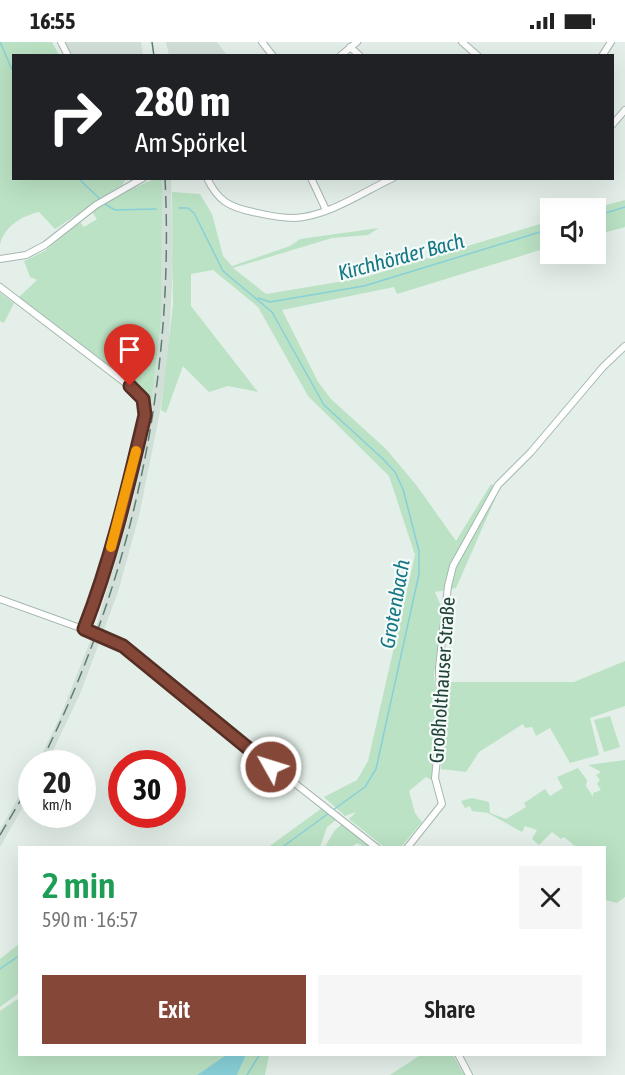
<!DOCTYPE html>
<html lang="en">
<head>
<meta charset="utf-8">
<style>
	:root { --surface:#fff; --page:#f6f6f6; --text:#222; --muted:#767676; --accent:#854738 }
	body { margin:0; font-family:"Asap Condensed",sans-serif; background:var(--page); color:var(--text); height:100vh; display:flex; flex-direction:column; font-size:22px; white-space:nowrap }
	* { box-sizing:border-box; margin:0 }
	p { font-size:20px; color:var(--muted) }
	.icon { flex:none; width:33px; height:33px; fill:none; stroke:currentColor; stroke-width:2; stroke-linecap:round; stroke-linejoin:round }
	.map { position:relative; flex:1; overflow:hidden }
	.sheet { position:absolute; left:18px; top:804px; width:588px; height:210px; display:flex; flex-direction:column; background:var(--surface); border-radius:0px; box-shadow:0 6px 24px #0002 }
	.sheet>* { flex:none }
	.banner { position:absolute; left:12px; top:12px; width:602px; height:126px; border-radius:0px; box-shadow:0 6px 24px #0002; background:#202124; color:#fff; overflow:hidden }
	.tools { position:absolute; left:540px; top:156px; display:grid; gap:12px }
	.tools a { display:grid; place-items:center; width:66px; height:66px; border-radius:0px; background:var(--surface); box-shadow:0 6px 24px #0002; font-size:30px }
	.speed { position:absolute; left:18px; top:708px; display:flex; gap:12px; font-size:30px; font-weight:700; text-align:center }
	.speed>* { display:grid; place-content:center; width:78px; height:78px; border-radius:50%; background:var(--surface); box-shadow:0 6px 24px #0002; line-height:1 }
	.speed small { font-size:15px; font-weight:400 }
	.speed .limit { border:9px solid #d22; background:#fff; color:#111 }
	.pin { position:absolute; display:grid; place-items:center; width:51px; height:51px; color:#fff; margin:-62px -26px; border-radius:50% 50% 50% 0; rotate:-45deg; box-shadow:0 0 6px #0007 }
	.pin .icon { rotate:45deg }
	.me { position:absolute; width:66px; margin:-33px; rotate:309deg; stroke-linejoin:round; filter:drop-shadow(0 0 4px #0008) }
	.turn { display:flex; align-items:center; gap:21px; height:126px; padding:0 24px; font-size:27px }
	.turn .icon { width:78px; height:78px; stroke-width:2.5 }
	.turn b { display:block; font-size:42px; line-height:51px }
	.round { display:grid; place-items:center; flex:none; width:63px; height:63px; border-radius:0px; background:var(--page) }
	.headline { display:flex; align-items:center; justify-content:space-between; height:102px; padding:0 24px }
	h1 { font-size:36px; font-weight:600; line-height:45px; color:#1e9e55 }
	.action { display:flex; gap:12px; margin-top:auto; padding:12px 24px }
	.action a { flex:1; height:69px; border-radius:0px; background:var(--accent); color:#fff; font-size:24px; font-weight:600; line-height:69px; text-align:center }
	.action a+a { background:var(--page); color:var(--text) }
	.status { display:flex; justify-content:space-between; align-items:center; height:42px; padding:0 30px; background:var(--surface); direction:ltr }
	.status svg { height:16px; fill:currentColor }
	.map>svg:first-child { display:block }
	.built { fill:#d2dfd8 }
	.green { fill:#bbe2c4 }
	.water { fill:#88d0d8 }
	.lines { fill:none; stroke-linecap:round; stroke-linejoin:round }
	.stream { stroke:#88d0d8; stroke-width:1.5 }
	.minor-casing { stroke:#a6b8b0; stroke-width:8 }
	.minor { stroke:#fff; stroke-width:6 }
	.rail { stroke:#5c7e73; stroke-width:1.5; stroke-dasharray:12 6; stroke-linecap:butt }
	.minor-bridge-casing { stroke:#a6b8b0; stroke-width:8; stroke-linecap:butt }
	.minor-bridge { stroke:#fff; stroke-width:6 }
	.route-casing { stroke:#562e24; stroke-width:15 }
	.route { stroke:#854738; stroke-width:10 }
	.slow { stroke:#f59e0b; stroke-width:10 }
	.labels { text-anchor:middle; stroke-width:4.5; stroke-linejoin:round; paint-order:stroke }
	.street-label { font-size:20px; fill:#214238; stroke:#f5fbf8 }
	.water-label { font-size:21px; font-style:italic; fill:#157785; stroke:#f5fbf8 }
</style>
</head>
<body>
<div class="status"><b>16:55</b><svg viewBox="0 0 49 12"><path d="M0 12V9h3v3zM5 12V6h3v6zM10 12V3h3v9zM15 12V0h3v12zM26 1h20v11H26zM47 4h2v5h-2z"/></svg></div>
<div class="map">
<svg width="625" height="1033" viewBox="0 0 625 1033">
	<rect width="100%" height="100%" fill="#e4efe9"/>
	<g class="built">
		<polygon points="64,0 141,0 143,13 71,13"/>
		<polygon points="166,0 217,0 227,13 169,13"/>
		<polygon points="171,137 173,224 168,315 160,370 139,474 118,550 80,652 47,721 37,722 60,675 97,582 134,455 151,363 161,280 161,138"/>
		<polygon points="31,733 31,751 0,805 0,788"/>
	</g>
	<g class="green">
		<path d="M0,0H52L59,13L14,14V136L126,137L122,143L55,187L39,170C22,174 4,184 0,203Z"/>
		<polygon points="154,137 162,137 161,280 151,363 140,350 18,256 37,238 30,235 24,219 45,209 80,180 84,185 97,177 92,170 118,153"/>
		<polygon points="172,150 200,152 212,172 223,214 232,224 290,204 300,197 379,186 368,193 332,196 233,226 266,252 362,236 550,179 550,205 397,252 394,245 282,268 318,340 331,357 386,407 417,444 456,499 491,442 499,448 456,546 435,550 443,569 434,633 438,674 431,738 426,735 409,749 415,771 422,780 401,805 384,805 349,777 356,770 345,774 324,755 357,738 368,719 415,513 389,434 308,354 258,265 213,228 191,232 191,264 258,350 228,344 209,350 183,324 166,371 161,368 173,262"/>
		<polygon points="625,158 625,185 596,193 595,166"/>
		<polygon points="0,251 14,261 4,281 0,279"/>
		<polygon points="625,619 625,664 590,676 599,713 570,721 550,686 536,694 532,685 525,686 523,682 479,710 466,730 441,727 445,685 444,640 574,640"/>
		<polygon points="610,674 620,705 604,710 594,678"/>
		<polygon points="625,718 625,855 617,861 605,858 604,806 576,805 564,795 561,797 552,790 539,803 532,797 537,788 525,784 522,790 488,771 472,769 470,764 465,766 461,759 472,756 489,760 490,771 506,777 526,765 524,761 545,747 550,754 563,746 557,735 578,726 587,738 586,744 593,755 593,751 601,748 597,742 600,738 596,733 601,730 588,723"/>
		<polygon points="322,766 336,778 327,785 320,805 267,806"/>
		<polygon points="342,782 346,783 373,805 365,805 357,801 351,805 324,806 335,788"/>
		<polygon points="19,902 19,951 0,965 0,917"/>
		<polygon points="19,956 20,1012 226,1013 197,1033 0,1033 0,969"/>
		<polygon points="422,1012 453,1013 464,1033 390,1033"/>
		<polygon points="246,1013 269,1013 265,1033 237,1033"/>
	</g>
	<polygon class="water" points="226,1013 246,1013 237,1033 197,1033"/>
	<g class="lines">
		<g class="stream">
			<polyline points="0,0 14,32"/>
			<polyline points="78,136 101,158"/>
			<polyline points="105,162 115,168 156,167"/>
			<polyline points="179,166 188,166 194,171 223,229 272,270 324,363 383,417 395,430 403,447 419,509 419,532 376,727 365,745 333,768"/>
			<polyline points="596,174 625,165"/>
			<polyline points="258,256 270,260 364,244 550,187"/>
			<polyline points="281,806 329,771"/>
			<polyline points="0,927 20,913"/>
			<polyline points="247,1033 260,1012"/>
		</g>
		<defs>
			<g id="minor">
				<polyline points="61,0 68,14"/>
				<polyline points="262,0 273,14"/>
				<polyline points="462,0 478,14"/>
				<polyline points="350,5 360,14"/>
				<polyline points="340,14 357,0"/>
				<polyline points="602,14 611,0"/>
				<polyline points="612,83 625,68"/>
				<path d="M207,136C218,159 229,165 253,170C266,173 281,176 294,176C327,175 363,150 393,136"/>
				<polyline points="311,136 326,168"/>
				<polyline points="0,217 26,213 45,203 96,163 143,136"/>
				<polyline points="0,245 140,352 145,366 117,485 96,556 83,587 0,557"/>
				<polyline points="113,598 377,806"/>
				<polyline points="407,806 442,762 435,736 441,678 439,626 448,544 453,524 498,443 531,410 603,325 625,304"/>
				<polyline points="458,1012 469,1033"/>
			</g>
		</defs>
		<use href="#minor" class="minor-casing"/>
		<use href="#minor" class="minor"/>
		<g class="rail">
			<polyline points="152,0 154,14"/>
			<path d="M40,722C132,540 175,339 165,136"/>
			<polyline points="0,793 32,739"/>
		</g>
		<defs>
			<polyline id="minor-bridge" points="83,587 113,598"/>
		</defs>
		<use href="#minor-bridge" class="minor-bridge-casing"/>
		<use href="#minor-bridge" class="minor-bridge"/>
	</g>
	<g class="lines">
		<defs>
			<path id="route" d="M130,344L143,357L145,373C128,445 111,518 84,587L123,604L271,725"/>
		</defs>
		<use href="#route" class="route-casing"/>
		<use href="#route" class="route"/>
		<polyline class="slow" points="111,505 136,409"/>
	</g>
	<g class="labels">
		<g class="street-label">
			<text transform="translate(442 638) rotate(-86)" y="7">Großholthauser Straße</text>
		</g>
		<g class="water-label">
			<text transform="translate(401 215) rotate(-15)" y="7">Kirchhörder Bach</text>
			<text transform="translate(395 562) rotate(-80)" y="7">Grotenbach</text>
		</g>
	</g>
</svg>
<div class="tools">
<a><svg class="icon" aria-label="sound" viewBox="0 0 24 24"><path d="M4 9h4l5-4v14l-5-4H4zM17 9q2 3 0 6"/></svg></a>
</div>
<div class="speed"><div>20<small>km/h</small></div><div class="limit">30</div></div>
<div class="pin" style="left:130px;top:344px;background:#d93025"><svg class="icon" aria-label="arrive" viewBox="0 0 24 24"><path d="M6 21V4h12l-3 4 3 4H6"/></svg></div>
<svg class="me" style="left:271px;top:725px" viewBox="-20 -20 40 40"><circle r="17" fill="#854738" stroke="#fff" stroke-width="3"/><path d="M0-11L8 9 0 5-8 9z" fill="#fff"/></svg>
<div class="banner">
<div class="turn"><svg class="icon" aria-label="right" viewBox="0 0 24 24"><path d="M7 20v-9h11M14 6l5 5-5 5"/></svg><div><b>280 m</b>Am Spörkel</div></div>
</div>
<section class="sheet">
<div class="headline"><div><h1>2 min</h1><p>590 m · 16:57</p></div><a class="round"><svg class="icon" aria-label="close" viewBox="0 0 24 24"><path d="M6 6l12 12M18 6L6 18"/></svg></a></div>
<div class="action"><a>Exit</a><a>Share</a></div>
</section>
</div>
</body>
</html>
